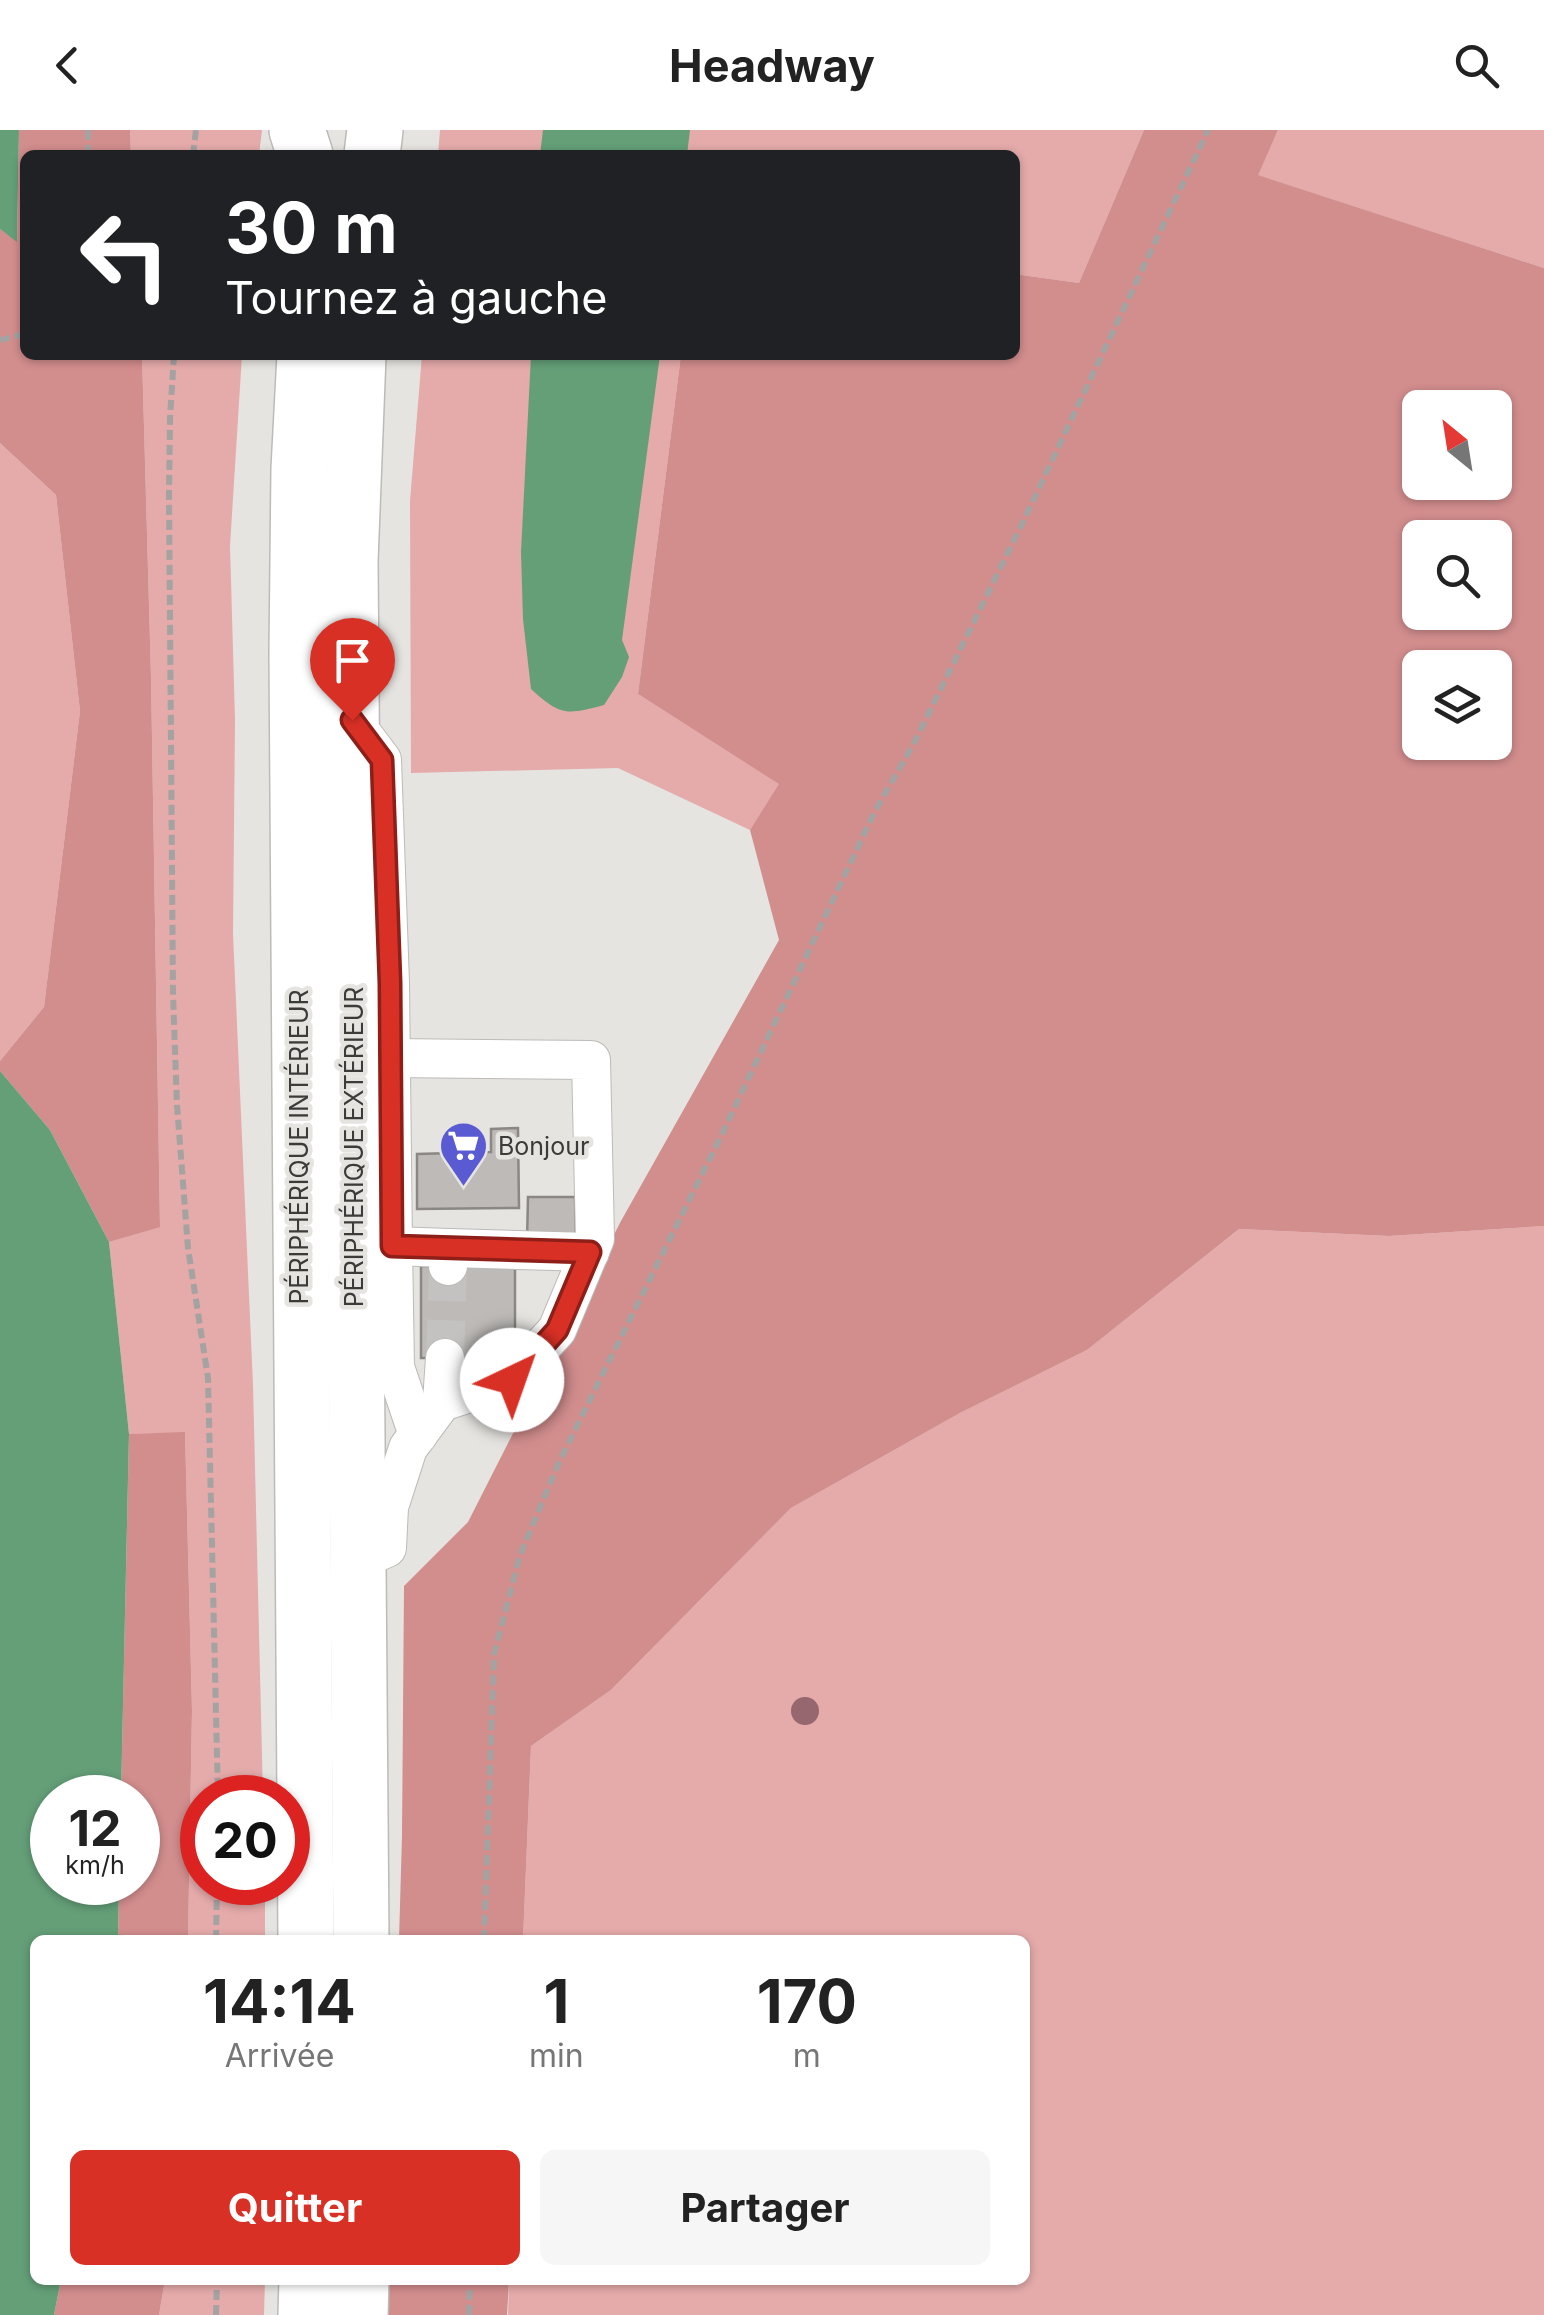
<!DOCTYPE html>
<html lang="fr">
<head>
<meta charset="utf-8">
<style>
	:root { --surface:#fff; --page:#f6f6f6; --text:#222; --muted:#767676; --accent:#d93025 }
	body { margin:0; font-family:Inter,sans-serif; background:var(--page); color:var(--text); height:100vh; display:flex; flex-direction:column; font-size:38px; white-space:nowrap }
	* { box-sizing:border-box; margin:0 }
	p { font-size:32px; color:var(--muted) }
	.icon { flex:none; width:55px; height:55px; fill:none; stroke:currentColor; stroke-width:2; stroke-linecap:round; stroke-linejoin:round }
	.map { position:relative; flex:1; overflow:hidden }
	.details { position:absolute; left:30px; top:1805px; width:1000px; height:350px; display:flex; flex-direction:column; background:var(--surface); border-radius:15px; box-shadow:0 2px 8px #0004 }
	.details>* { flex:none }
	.guide { position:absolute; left:20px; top:20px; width:1000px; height:210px; border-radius:15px; box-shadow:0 2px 8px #0004; background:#202124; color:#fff; overflow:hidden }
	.needle { width:65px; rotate:330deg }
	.controls { position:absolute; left:1402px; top:260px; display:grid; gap:20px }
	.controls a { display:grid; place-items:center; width:110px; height:110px; border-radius:15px; background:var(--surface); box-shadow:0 2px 8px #0004; font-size:50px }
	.speed { position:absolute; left:30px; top:1645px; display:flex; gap:20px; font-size:50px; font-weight:700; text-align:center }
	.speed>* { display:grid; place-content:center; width:130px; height:130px; border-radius:50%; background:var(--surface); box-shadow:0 2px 8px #0004; line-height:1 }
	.speed small { font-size:25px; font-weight:400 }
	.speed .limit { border:15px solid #d22; background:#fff; color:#111 }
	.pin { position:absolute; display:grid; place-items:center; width:85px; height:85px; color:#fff; margin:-102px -42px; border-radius:50% 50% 50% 0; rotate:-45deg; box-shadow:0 0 10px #0007 }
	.pin .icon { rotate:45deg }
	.me { position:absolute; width:110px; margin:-55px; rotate:42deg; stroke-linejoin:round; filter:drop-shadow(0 0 8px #0008) }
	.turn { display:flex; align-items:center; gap:35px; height:210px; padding:0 40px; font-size:45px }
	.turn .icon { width:130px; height:130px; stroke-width:2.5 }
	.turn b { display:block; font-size:70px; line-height:85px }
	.eta { display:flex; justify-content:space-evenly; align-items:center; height:170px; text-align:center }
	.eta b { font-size:60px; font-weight:700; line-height:70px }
	.primary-button { display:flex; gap:20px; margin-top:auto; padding:20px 40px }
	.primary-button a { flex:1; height:115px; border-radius:15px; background:var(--accent); color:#fff; font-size:40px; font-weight:700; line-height:115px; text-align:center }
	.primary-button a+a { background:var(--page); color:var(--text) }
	header { display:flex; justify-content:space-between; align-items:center; height:130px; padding:0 40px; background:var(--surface); font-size:45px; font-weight:700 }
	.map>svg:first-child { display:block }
	.green { fill:#e5aaaa }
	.forest { fill:#d28d8d; fill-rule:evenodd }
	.water { fill:#649f78 }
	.building { fill:#bdbab8; stroke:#8a8785; stroke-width:2.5 }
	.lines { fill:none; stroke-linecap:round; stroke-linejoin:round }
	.minor-tunnel { stroke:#c3c2c0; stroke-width:38; stroke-dasharray:38 19; stroke-linecap:butt }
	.minor-casing { stroke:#bcbbb8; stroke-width:40 }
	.highway-casing { stroke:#bcbbb8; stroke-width:58 }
	.path { stroke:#a4a3a1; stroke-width:6; stroke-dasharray:10 5; stroke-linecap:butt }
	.minor { stroke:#fff; stroke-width:38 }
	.highway { stroke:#fff; stroke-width:55 }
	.tree { fill:#96676f }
	.route-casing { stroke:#8d1f18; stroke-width:25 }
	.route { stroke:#d93025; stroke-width:18 }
	.labels { text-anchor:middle; stroke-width:9; stroke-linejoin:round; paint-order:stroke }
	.poi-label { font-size:25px; fill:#3b3b3a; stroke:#e5e4e1; text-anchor:start }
	.street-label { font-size:25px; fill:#3b3b3a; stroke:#e5e4e1 }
</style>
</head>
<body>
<header><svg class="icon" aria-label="back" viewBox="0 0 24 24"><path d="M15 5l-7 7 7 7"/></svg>Headway<svg class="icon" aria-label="search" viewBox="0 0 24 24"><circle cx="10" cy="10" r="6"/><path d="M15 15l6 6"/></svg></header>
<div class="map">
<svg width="1544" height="2185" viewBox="0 0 1544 2185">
	<rect width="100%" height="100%" fill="#e5e4e1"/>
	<g class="green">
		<polygon points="130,0 262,0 259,25 131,25"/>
		<polygon points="440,0 1144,0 1079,153 1015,144 1015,25 438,25"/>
		<polygon points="1278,0 1544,0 1544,138 1257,45"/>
		<polygon points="142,225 242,225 230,416 235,590 233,804 253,1255 263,1667 202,1668 202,1752 265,1753 265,1810 188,1810 192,1580 185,1303 129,1304 109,1112 160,1096 151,547"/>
		<polygon points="422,225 681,225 638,564 780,654 750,700 618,638 411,643 410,371"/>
		<polygon points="0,313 56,365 80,581 44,877 0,931"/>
		<polygon points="1544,1096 1544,2185 508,2185 509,2150 1025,2150 1025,1810 523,1810 531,1616 611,1560 791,1378 960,1283 1087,1220 1239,1099 1389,1106"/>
		<polygon points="165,2150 265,2150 264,2185 159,2185"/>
	</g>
	<g class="forest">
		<polygon points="19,0 130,0 131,25 25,25 25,225 142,225 151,547 160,1097 109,1112 50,1000 0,941 0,931 44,877 80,581 56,365 0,313 0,99 17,111"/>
		<path d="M1144,0H1278L1258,45L1544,138V1096L1389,1106L1239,1099L1087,1220L960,1283L791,1378L611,1560L531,1616L523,1810H399L402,1706L404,1456L468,1392L621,1091L779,810L750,700L779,654L638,564L681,225H1015V144L1079,153ZM1420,278H1495V352H1420ZM1420,408H1495V482H1420ZM1420,538H1495V612H1420Z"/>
		<polygon points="185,1302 192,1580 188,1810 118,1810 119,1753 138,1752 138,1668 121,1667 129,1304"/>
		<polygon points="61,2150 165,2150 159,2185 54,2185"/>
		<polygon points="389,2150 509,2150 507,2185 388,2185"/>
	</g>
	<g class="water">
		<polygon points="0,0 19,0 17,112 0,99"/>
		<polygon points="543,0 690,0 687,25 540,25"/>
		<path d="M531,225H660L622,510L629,527L622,547L604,575C566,585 561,586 531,559L523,489L521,422Z"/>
		<polygon points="0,941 50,1000 109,1112 129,1304 121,1667 52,1668 52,1752 119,1753 118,1810 35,1810 35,2150 61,2150 54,2185 0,2185"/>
	</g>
	<g class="building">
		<polygon points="518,998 519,1078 417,1079 417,1024 491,1022 491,999"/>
		<polygon points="528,1067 575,1067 576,1112 527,1112"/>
		<rect x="421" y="1136" width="94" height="92"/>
	</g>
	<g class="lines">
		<polyline class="minor-tunnel" points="445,1228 448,1136"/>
		<defs>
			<g id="minor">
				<polyline points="352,590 382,630 390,853 393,1116 449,1118 448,1136"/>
				<polyline points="390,928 591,930 595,1109 557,1200 512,1249 442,1272"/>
				<polyline points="393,1116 395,1237 418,1305"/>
				<polyline points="449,1118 590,1122"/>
				<polyline points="357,1431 387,1418 389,1377 408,1318 442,1272 445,1228"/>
			</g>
			<g id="highway">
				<polyline points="297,0 305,25"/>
				<polyline points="372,25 375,0"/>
				<polyline points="305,225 299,339 297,523 306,1810"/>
				<polyline points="358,225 350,431 361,1810"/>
				<polyline points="306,2185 307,2150"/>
				<polyline points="360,2185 361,2150"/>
			</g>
		</defs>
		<use href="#minor" class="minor-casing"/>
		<use href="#highway" class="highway-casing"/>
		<g class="path">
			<polyline points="88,25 88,0"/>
			<polyline points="193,25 196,0"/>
			<polyline points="0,210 25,204"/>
			<polyline points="174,225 170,288 169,365 173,865 177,975 188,1118 208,1248 218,1668"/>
			<polyline points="216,1810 217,1752"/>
			<polyline points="484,1810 494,1524 520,1425 560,1330 721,1006 875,681 914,613 1022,394 1208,0"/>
			<polyline points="216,2185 217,2150"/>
			<polyline points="469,2185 470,2150"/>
		</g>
		<use href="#minor" class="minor"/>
		<use href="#highway" class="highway"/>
	</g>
	<circle class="tree" cx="805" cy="1581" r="14"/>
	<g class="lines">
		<defs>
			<polyline id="route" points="352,590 382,630 390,853 392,1116 590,1122 557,1200 512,1250"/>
		</defs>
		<use href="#route" class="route-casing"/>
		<use href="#route" class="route"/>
	</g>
	<defs>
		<symbol id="supermarket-pin" viewBox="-11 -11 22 30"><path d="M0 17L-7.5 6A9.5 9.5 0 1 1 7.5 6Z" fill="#5a5bd3" stroke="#e5e4e1"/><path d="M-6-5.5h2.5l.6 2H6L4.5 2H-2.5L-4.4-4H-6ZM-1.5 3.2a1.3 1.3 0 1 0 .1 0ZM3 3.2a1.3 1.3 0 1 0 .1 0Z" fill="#fff"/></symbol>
	</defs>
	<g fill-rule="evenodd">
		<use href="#supermarket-pin" x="436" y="988" width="55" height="75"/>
	</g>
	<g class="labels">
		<g class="poi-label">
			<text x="498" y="1025">Bonjour</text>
		</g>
		<g class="street-label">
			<text transform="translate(299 1017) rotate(-90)" y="9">PÉRIPHÉRIQUE INTÉRIEUR</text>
			<text transform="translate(354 1017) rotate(-90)" y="9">PÉRIPHÉRIQUE EXTÉRIEUR</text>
		</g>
	</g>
</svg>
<div class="controls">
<a><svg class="needle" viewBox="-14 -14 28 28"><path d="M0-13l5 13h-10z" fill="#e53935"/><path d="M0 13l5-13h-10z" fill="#767676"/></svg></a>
<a><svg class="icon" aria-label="search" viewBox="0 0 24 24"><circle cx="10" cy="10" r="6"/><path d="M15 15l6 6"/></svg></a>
<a><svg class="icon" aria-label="layers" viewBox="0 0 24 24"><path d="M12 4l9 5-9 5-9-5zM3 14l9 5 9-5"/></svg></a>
</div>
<div class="speed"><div>12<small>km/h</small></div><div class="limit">20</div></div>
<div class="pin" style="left:352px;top:590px;background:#d93025"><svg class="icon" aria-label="arrive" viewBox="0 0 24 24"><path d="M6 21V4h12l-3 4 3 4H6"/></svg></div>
<svg class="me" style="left:512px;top:1250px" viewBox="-20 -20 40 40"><circle r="19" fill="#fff"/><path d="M0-13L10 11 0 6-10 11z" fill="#d93025"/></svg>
<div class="guide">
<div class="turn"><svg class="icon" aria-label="left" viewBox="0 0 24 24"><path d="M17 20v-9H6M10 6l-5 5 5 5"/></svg><div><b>30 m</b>Tournez à gauche</div></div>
</div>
<section class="details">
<div class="eta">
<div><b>14:14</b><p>Arrivée</p></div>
<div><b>1</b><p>min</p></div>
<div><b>170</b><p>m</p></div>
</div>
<div class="primary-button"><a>Quitter</a><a>Partager</a></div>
</section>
</div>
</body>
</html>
